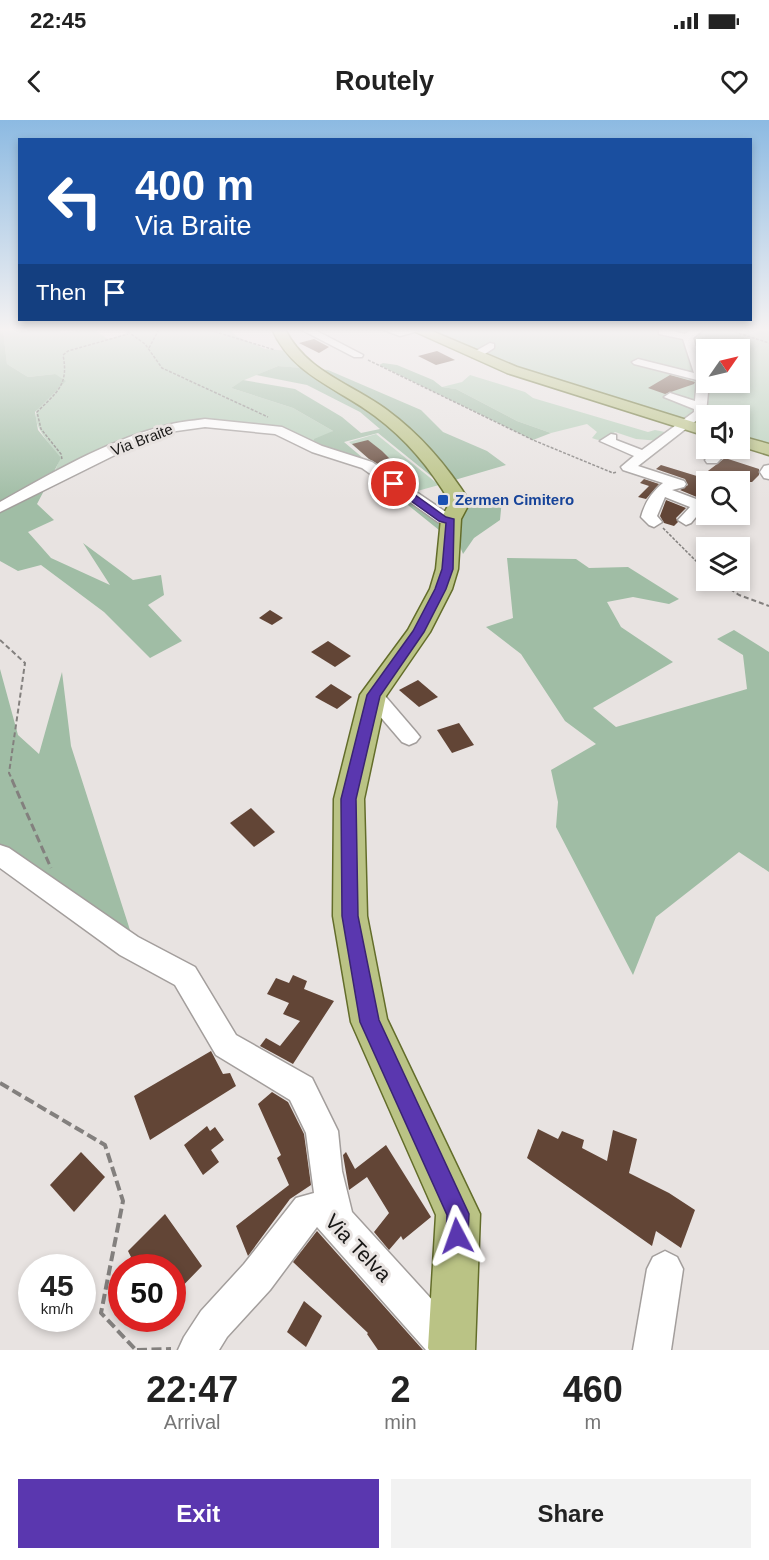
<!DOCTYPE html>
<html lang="en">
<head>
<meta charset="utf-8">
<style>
	:root { --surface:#fff; --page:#f2f2f2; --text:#222; --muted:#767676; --accent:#5a37af }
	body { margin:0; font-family:Helvetica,sans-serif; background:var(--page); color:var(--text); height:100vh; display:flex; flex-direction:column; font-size:22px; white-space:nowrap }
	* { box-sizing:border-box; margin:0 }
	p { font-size:20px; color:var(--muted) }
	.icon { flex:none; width:33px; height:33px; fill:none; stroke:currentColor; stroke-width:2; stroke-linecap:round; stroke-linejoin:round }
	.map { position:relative; height:1230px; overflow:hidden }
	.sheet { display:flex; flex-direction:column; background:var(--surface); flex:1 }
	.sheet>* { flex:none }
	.guide { position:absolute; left:18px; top:18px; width:734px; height:183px; border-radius:0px; box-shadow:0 3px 9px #0003; background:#1a4fa0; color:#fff; overflow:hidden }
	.needle { width:39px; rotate:56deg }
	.fabs { position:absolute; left:696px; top:219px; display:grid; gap:12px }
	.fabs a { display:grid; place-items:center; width:54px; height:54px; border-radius:0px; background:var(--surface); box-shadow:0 3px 9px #0003; font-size:30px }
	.speed { position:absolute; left:18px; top:1134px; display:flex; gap:12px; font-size:30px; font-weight:700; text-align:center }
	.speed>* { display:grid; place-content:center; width:78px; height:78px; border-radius:50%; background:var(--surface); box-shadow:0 3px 9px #0003; line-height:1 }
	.speed small { font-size:15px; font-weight:400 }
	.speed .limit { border:9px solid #d22; background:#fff; color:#111 }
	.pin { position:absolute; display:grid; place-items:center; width:51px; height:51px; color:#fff; margin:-26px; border:3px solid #fff; border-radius:50%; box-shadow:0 2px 6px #0007 }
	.me { position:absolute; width:66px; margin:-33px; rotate:356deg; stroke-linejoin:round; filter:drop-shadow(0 0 4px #0008) }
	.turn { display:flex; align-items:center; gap:21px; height:126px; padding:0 18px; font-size:27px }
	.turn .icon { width:78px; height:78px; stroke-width:2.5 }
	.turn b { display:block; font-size:42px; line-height:51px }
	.then { display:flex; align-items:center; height:57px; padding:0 18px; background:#0003; gap:12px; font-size:22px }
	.eta { display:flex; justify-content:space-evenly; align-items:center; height:102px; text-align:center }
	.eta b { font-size:36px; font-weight:600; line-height:42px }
	.primary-button { display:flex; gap:12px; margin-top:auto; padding:12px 18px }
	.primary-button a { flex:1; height:69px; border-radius:0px; background:var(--accent); color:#fff; font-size:24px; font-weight:600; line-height:69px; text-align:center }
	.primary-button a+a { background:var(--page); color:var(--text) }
	.status { display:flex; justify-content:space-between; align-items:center; height:42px; padding:0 30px; background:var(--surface); direction:ltr }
	.status svg { height:16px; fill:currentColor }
	header { display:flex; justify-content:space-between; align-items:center; height:78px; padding:0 18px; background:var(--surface); font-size:27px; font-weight:600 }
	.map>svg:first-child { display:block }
	.green { fill:#b5cfb9; fill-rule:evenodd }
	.forest { fill:#a0bda5 }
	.building { fill:#624536 }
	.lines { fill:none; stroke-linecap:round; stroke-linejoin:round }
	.minor-casing { stroke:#a39e9c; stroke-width:3 }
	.major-casing { stroke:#636d2a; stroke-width:3 }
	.path-far3 { stroke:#83807e; stroke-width:1.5; stroke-dasharray:3 1.5; stroke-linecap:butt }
	.path-far2 { stroke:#83807e; stroke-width:2; stroke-dasharray:5 3; stroke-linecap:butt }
	.path-far1 { stroke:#83807e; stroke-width:3; stroke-dasharray:8 4; stroke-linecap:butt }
	.path { stroke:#83807e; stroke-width:4; stroke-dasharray:10 4.5; stroke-linecap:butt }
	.minor { fill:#fff; fill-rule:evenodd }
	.major { fill:#bac385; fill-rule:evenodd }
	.route { fill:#5a37af; stroke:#3a2472; stroke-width:1.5 }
	.transit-dot { fill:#1a4fb4; stroke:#e8e3e1; stroke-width:2 }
	.labels { text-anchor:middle; stroke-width:6; stroke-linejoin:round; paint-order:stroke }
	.far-street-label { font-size:15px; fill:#181716; stroke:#e8e3e1 }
	.far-transit-label { font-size:15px; font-weight:bold; fill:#164399; stroke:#e8e3e1; text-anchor:start }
	.near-street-label { font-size:21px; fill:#181716; stroke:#e8e3e1 }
</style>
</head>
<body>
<div class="status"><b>22:45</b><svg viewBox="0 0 49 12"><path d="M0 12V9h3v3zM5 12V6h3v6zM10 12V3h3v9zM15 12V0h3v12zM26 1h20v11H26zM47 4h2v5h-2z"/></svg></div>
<header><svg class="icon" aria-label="back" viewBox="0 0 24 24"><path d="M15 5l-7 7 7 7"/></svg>Routely<svg class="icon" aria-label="heart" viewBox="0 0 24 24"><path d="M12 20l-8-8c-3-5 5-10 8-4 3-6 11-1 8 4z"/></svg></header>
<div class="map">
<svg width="769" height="1230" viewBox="0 0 769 1230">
	<rect width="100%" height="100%" fill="#e8e3e1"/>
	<g class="green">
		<path d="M3,209H58L62,213L93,209L108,219L126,214L124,209H230L236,216L265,229L289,231L313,249L278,246L242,261L231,268L293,288L333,311L314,327L262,308L181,305L52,359L60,338C28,296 30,300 55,254L28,257L7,244Z"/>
		<path d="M421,209H769V327L740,318V296H706V308L547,261ZM706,230H740V262H706Z"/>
		<path d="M470,255L525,272L533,278L648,312L655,310L670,313L660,321L636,319L615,312C605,319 605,323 592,318L597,312L587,304L551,313L517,301L456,269L442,267L462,262Z"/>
		<polygon points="376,314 439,365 410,373 349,322"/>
	</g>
	<g class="forest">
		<polygon points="0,209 3,209 7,244 28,257 55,254 66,261 35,292 38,310 61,338 37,384 54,400 28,412 51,438 110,465 83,423 133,460 161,455 164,475 148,485 182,521 150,538 104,492 41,445 18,451 0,441"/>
		<polygon points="383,243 397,245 433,260 442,267 456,269 517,301 551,313 533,320 379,245"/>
		<polygon points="278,246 328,250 421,290 443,312 487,331 506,345 441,364 378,313 344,322 440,403 473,380 502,379 500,400 474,418 463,434 455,414 439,410 362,348 314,333 314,319 333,311 293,288 231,268 243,260 295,269 342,297 361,313 380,309 360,292 307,265 256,255"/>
		<polygon points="507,438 576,439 589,448 628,447 679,479 669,484 633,477 607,482 621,507 673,542 593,588 616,607 747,569 743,535 717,519 734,510 769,532 769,752 739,732 656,797 633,855 556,707 558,682 551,650 596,624 565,601 521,534 486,507 513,498"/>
		<polygon points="0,549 18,615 39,634 62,552 71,626 137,832 0,735"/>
	</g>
	<g class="building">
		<polygon points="314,219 329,227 319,233 299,223"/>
		<polygon points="437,231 455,240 436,245 418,236"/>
		<polygon points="670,255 695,262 694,264 665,274 648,268"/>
		<polygon points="368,320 382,331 397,346 387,349 369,339 352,324"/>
		<polygon points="725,338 759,349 759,355 752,362 706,362 706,375 702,374 699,378 680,370 688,365 685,359 656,349 661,345 700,357"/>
		<polygon points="644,359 659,364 646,379 638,377 649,366 640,363"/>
		<polygon points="666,380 686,388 676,398 678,402 674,406 664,403 660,396"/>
		<polygon points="270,490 283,498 272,505 259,498"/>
		<polygon points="328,521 351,536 335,547 311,532"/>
		<polygon points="418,560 438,577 419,587 399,570"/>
		<polygon points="331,564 352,577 337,589 315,577"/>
		<polygon points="459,603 474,625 452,633 437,610"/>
		<polygon points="251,688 275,712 254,727 230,703"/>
		<polygon points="293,855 307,861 304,869 334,881 293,944 260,926 266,918 280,926 300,901 283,894 289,883 267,874 276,858 289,863"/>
		<polygon points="211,931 223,954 230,953 236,966 150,1020 134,976"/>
		<polygon points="272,972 288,982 304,1014 311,1065 290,1079 248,1136 236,1106 289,1065 277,1038 281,1035 258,984"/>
		<polygon points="207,1006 210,1011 215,1007 224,1020 211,1030 219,1042 203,1055 184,1025"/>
		<polygon points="538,1009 558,1019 562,1011 584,1020 582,1028 607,1041 613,1010 637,1019 629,1053 669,1073 695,1090 681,1128 656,1111 652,1126 527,1038"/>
		<polygon points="386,1025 431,1097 403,1120 401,1116 389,1130 374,1112 389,1093 367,1057 349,1070 343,1035 346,1032 355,1049"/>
		<polygon points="81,1032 105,1057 74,1092 50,1065"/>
		<polygon points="165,1094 202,1146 172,1177 172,1148 120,1148 131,1137 128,1131"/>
		<polygon points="317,1111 423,1230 378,1230 367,1214 368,1213 293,1142"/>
		<polygon points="304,1181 322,1196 306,1227 287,1212"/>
	</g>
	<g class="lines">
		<defs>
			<g id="minor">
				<polygon points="300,209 313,209 363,235 362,237 354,237"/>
				<polygon points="381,209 421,209 422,210 400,216"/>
				<path d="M664,209L685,214L692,209H704L693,218L706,256V262H709L706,293L638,346L684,361L686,364L684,367L672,370L704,382L706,385L691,403L686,405L678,400L690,387L665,377L657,396L662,402L654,407L649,405L641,397C645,382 652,372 663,363L623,350L621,347L634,336L600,321L611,314L616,315V320L642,330L694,292V289L664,277L670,273L695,281L697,260L634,244L632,242L638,239L694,253L683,219L659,214V210Z"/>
				<polygon points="490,223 494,224 494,228 480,237 472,237 472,233"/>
				<path d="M205,299L282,307L322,326L372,342L459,401L451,406L438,402L362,348L312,332L275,314L205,307L169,312L137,324L0,392V382C52,353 106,321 164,306C177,302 191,301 205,299Z"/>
				<polygon points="717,328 731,328 717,343 707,343 705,340"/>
				<polygon points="769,345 769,359 764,358 760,352 764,346"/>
				<polygon points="373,568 380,570 416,612 420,617 416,622 409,625 402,622 366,580 363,575 366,570"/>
				<polygon points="0,725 9,728 138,817 195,847 236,915 312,958 338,1011 342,1051 352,1092 466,1217 472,1230 426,1230 317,1107 270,1170 227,1217 219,1230 178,1230 184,1217 201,1191 244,1144 296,1078 314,1073 306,1013 290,980 216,935 175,865 120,835 0,748"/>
				<polygon points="665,1131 677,1137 683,1149 671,1230 633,1230 647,1149 653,1137"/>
			</g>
			<g id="major">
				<path d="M272,209H285C305,251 352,264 387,290C421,315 448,347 470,382L461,399L458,449L452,469L430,512L386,576L364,679L367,796L387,899L480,1094L475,1230H429L428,1228L436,1095L351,902L333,796L334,679L360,575L408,510L430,469L436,449L441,399L450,382C431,349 406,319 375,296C338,268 292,255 272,209Z"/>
				<polygon points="409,209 427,209 517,247 706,306 706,316 507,253"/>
				<polygon points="740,316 769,324 769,335 740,326"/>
			</g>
		</defs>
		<use href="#minor" class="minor-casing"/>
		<use href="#major" class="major-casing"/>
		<g class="path-far3">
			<polyline points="124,209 145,224 162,248 268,297"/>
			<polyline points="206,209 275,230"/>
			<polyline points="726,209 769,223"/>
			<polyline points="149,228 159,209"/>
			<polyline points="368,240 533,320 613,353 617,352"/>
			<path d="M62,339L61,334L41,309L37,292C57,272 69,265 63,235L68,231L128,214"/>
			<polyline points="663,408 706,451"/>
			<polyline points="717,460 732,470"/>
		</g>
		<g class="path-far2">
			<polyline points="730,469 739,475 769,486"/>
			<polyline points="0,520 25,543 9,653 13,661"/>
		</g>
		<polyline class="path-far1" points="12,660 51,748"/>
		<g class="path">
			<polyline points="0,963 105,1025 123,1081 101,1193 136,1230"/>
			<polyline points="137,1230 171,1229"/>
		</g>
		<use href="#minor" class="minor"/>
		<use href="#major" class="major"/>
	</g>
	<linearGradient id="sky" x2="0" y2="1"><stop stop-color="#8cbae2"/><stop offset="0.55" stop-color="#f5f2f2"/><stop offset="1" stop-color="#f5f2f2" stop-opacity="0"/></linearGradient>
	<rect width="769" height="381" fill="url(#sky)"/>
	<polygon class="route" points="390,362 397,362 446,397 454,399 453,449 446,469 424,512 380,576 356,679 358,796 379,900 469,1094 468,1116 465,1123 457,1127 449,1123 446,1116 447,1095 360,902 342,796 341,679 367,575 413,511 435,469 442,449 446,403 439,401 390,366"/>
	<rect class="transit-dot" x="437" y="374" width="12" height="12" rx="3"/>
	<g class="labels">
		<g class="far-street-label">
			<text transform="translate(142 320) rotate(-21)" y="5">Via Braite</text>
		</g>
		<g class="far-transit-label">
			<text x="455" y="385">Zermen Cimitero</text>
		</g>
		<g class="near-street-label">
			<text transform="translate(358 1128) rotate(46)" y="7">Via Telva</text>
		</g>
	</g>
</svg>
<div class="fabs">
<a><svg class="needle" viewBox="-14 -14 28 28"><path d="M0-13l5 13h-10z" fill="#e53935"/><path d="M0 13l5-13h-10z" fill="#767676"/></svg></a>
<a><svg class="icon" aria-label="sound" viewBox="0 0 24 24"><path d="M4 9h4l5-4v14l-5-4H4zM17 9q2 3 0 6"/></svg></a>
<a><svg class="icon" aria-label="search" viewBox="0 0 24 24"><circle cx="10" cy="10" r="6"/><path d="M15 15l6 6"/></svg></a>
<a><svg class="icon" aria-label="layers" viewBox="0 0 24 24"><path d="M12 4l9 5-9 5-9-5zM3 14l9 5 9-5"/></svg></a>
</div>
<div class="speed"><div>45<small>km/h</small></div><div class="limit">50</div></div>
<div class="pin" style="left:394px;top:364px;background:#d93025"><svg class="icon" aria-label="arrive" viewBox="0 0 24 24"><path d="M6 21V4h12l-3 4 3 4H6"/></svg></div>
<svg class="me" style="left:457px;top:1116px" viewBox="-20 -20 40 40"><path d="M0-17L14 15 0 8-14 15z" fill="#5a37af" stroke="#fff" stroke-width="4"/></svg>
<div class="guide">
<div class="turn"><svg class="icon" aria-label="left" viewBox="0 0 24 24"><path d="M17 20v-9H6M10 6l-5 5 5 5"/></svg><div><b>400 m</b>Via Braite</div></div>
<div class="then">Then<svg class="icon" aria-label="arrive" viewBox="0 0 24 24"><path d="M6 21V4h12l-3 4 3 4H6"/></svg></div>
</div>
</div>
<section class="sheet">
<div class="eta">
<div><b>22:47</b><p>Arrival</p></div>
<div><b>2</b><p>min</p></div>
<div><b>460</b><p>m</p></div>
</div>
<div class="primary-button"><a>Exit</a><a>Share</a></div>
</section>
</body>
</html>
